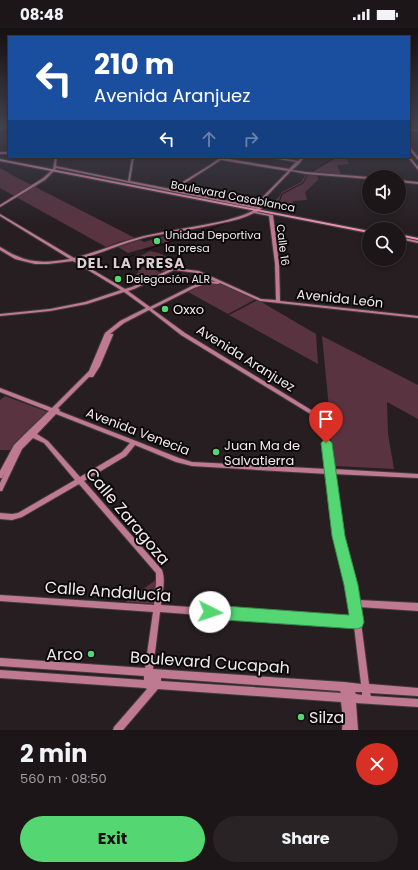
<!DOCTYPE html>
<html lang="en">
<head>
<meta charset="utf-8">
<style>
	:root { --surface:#1c1619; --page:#292326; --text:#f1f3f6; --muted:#a09fa2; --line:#3a3538; --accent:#54d672 }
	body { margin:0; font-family:Poppins,sans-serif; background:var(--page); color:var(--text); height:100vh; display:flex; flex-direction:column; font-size:15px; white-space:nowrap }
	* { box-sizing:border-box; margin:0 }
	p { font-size:13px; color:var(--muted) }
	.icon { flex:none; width:22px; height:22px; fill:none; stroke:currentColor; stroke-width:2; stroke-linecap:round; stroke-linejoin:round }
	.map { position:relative; height:702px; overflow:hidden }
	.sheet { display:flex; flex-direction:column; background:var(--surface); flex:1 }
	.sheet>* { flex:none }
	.hud { position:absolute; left:8px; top:8px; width:402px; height:122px; border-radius:0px; box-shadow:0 2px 6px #0003,0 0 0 1px var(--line); background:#1a4fa0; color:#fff; overflow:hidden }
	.buttons { position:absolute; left:362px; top:142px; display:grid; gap:8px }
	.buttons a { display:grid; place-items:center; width:44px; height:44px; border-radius:50%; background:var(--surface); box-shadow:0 2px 6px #0003,0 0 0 1px var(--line); font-size:20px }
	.pin { position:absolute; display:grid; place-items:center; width:34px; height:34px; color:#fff; margin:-41px -17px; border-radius:50% 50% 50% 0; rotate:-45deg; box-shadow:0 0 4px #0007 }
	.pin .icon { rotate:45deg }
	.me { position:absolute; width:44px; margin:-22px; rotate:94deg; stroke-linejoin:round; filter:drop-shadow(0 0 3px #0008) }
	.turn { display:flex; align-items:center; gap:14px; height:84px; padding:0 20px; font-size:18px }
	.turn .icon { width:52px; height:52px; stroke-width:2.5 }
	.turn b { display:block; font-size:28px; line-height:34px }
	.lanes { display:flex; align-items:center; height:38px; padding:0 20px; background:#0003; justify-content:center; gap:20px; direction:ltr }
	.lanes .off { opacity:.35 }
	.round { display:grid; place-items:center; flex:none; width:42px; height:42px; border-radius:21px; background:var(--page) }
	.head { display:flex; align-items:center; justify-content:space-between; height:68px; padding:0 20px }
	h1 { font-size:24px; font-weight:700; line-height:30px }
	.action { display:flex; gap:8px; margin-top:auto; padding:8px 20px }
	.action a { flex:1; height:46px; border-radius:24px; background:var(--accent); color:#111; font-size:16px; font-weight:700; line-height:46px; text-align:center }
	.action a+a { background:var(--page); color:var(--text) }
	.status { display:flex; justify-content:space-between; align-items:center; height:28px; padding:0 20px; background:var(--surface); direction:ltr }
	.status svg { height:11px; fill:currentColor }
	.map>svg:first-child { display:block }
	.green { fill:#593340 }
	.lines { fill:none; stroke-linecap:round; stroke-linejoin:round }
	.stream { stroke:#280011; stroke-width:1 }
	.secondary-casing { stroke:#423b3d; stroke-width:2 }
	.primary-casing { stroke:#423b3d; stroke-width:2.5 }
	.secondary { fill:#bf7a91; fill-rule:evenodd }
	.primary { fill:#ec93b1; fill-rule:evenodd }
	.route { fill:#54d672; stroke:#378b4a }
	.poi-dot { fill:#54d672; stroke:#0d090a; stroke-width:1.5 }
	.labels { text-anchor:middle; stroke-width:4; stroke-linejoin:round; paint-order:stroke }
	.far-street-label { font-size:11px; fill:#f0eaec; stroke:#0d090a }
	.far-poi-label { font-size:11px; fill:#f0eaec; stroke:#0d090a; text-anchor:start }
	.street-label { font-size:13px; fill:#f0eaec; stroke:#0d090a }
	.poi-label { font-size:13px; fill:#f0eaec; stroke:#0d090a; text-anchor:start }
	.far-district-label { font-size:14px; font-weight:bold; letter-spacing:1px; fill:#dacfd2; stroke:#0d090a }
	.near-street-label { font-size:16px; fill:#f0eaec; stroke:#0d090a }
	.near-poi-label { font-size:16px; fill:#f0eaec; stroke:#0d090a; text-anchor:end }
</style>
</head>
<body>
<div class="status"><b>08:48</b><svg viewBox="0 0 49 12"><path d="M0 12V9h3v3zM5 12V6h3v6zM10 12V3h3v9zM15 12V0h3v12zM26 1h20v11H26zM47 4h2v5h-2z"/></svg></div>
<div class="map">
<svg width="418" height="702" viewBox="0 0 418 702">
	<rect width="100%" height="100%" fill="#261e21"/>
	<g class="green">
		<polygon points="338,129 345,129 349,136 337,137 341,147 312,145 316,141"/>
		<polygon points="0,140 14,148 135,210 119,214 106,219 0,160"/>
		<polygon points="306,146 317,146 318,152 305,164 307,172 293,173 293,177 284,178 281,183 266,180 279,169 282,164 301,154"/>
		<polygon points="187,203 194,206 128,225 118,219 140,212 144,214 171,206"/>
		<polygon points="150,223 159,225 173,232 172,235 175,239 164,244 138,229"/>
		<polygon points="148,238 161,245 141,254 140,252 134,252 137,245 139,245 138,244 139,240"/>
		<polygon points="212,255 219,255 256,271 228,286 188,264 201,257"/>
		<polygon points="258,272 316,306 318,336 229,287"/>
		<polygon points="322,308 418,357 418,391 387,374 388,406 394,441 334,438 328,390 329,380"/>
		<polygon points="5,368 48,384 12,422 0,422 0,372"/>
		<polygon points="157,551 154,576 125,574"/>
	</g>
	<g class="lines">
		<g class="stream">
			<polyline points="311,144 337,129"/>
			<polyline points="275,177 278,177 282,166 303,155 308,146"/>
			<polyline points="269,181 278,177"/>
			<polyline points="248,188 253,186"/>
			<polyline points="145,222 205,203 233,192"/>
			<polyline points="115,235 128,233 129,229 134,227"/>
		</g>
		<defs>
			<g id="secondary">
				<polygon points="9,98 9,99 0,102 0,100"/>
				<rect x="409" y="101" width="9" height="2"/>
				<rect x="0" y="124" width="9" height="2"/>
				<path d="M55,129H57L56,138L128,153L132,129H134L130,153L171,161L210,137L221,129H224L223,130L289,141L296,134L267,129H273L298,133L302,129H304L300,135L292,142L306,144L369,149V151L306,146L291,143L257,178L262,180L257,184L273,187L279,236L280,273L418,288V290L260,273L220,255L218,256L208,255L194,260L152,281L185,305L321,388L327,397L333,441L418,446V450L334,446L342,507L358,572L418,575V583L359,579L369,656L418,660V668L370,665L371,668L418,671V679L356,675L358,702H342L343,690L341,674L158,661L123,702H113L114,699L147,661L145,660L0,650V642L144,652V648L0,638V630L145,640L153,584L0,573V567L154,577L156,555V545L79,456L22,489L12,492L0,491V485L12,486L18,485L75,452L44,415L33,410L22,421L2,463H0V455L6,442L2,450H0V443L14,417L28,403L49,383L0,364V360L52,380L89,343L105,305L120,293L146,280L124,264L87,276L50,283L0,288V286L50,281L85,274L121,262L73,233L48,236H35L15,231L0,222V219C6,222 11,226 17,228C34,236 52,234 70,231L0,188V186L74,230C98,224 120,214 144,208C170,202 197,199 223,193C234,190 247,187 257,180L253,181V180L56,140L55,142L45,152L0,179V177L43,150L53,141ZM221,132L288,143L254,178L174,162ZM254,185L269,188L275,236L276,272L261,271L199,243L173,240L132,259L125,261L76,232C100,226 123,215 147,209C172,204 197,201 222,195C233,193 244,190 254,185ZM174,242L197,245L216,254L208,253L192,258L150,279L128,263L134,261ZM149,282L181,307L317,390L321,397L327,441L192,434L179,430L136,413L59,383L60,382L58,380L89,349H93L100,338L113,307V306H110L124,295ZM56,386L130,415L122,424L80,449L48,413L37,406ZM135,417L176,434L192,438L328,446L336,507L351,575L353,590L161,577C162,566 166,553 162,542L84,453L126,428ZM160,584L354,598L361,656L344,654H343L153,641ZM161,650L340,663L341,665L161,653ZM355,664H362V667L356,666Z"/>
				<polygon points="399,152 418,154 418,156 399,154"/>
				<polygon points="399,209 418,213 418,215 399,211"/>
			</g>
			<g id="primary">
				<polygon points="409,118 418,129 418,132 409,121"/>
				<polygon points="409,128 418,139 418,142 408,129 409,129"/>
				<polygon points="0,131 369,203 369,205 0,133"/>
				<polygon points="399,206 418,210 418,212 399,208"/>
			</g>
		</defs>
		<use href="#secondary" class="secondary-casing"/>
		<use href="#primary" class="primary-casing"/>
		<use href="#secondary" class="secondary"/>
		<use href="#primary" class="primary"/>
	</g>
	<linearGradient id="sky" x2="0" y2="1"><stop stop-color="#151012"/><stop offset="0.5" stop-color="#41414e"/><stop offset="1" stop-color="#41414e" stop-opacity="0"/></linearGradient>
	<rect width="418" height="196" fill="url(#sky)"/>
	<polygon class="route" points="326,411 330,413 332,415 345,508 358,557 364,594 362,599 357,601 210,591 206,589 204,584 206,579 210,577 349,587 344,557 332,508 321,415 323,413"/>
	<g class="poi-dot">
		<circle cx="157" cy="213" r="4"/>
		<circle cx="118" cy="251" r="4"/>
		<circle cx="165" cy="281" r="4"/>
		<circle cx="216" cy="424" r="4"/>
		<circle cx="91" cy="626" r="4"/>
		<circle cx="301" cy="689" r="4"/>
	</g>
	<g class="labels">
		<g class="far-street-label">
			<text transform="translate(233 168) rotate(11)" y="4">Boulevard Casablanca</text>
			<text transform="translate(283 217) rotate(83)" y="4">Calle 16</text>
		</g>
		<g class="far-poi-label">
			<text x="165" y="211">Unidad Deportiva<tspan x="165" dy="13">la presa</tspan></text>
			<text x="126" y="255">Delegación ALR</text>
		</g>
		<g class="street-label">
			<text transform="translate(340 270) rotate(6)" y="5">Avenida León</text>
			<text transform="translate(246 330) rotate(32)" y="5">Avenida Aranjuez</text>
			<text transform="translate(138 403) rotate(21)" y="5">Avenida Venecia</text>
		</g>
		<g class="poi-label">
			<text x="173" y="286">Oxxo</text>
			<text x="224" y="422">Juan Ma de<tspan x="224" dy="15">Salvatierra</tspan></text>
		</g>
		<g class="far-district-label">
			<text x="131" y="240">DEL. LA PRESA</text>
		</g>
		<g class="near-street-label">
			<text transform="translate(128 488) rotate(50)" y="6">Calle Zaragoza</text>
			<text transform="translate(108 563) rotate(4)" y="6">Calle Andalucía</text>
			<text transform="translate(210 634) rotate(4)" y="6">Boulevard Cucapah</text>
		</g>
		<g class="near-poi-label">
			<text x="83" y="632">Arco</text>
			<text x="309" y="695" text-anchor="start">Silza</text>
		</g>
	</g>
</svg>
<div class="buttons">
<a><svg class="icon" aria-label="sound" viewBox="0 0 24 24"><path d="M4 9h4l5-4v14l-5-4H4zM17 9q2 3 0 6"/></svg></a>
<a><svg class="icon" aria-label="search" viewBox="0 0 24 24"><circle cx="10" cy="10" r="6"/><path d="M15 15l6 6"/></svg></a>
</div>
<div class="pin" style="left:326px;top:415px;background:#d93025"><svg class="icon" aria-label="arrive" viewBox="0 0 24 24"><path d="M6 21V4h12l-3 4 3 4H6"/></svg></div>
<svg class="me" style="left:210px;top:584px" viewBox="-20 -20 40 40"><circle r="19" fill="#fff"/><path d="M0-13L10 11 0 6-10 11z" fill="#54d672"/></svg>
<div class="hud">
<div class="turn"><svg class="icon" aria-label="left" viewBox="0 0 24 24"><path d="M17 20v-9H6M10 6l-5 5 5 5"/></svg><div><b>210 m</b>Avenida Aranjuez</div></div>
<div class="lanes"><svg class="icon" aria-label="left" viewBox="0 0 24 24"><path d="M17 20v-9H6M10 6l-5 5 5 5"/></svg><svg class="icon off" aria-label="ahead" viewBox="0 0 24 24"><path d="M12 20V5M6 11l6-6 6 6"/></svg><svg class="icon off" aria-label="right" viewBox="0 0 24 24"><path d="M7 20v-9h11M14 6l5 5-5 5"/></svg></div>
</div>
</div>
<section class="sheet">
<div class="head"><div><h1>2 min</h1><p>560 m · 08:50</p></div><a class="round" style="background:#d93025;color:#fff"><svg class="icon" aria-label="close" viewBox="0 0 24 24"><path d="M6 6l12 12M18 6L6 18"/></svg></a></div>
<div class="action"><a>Exit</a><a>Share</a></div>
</section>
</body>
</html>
